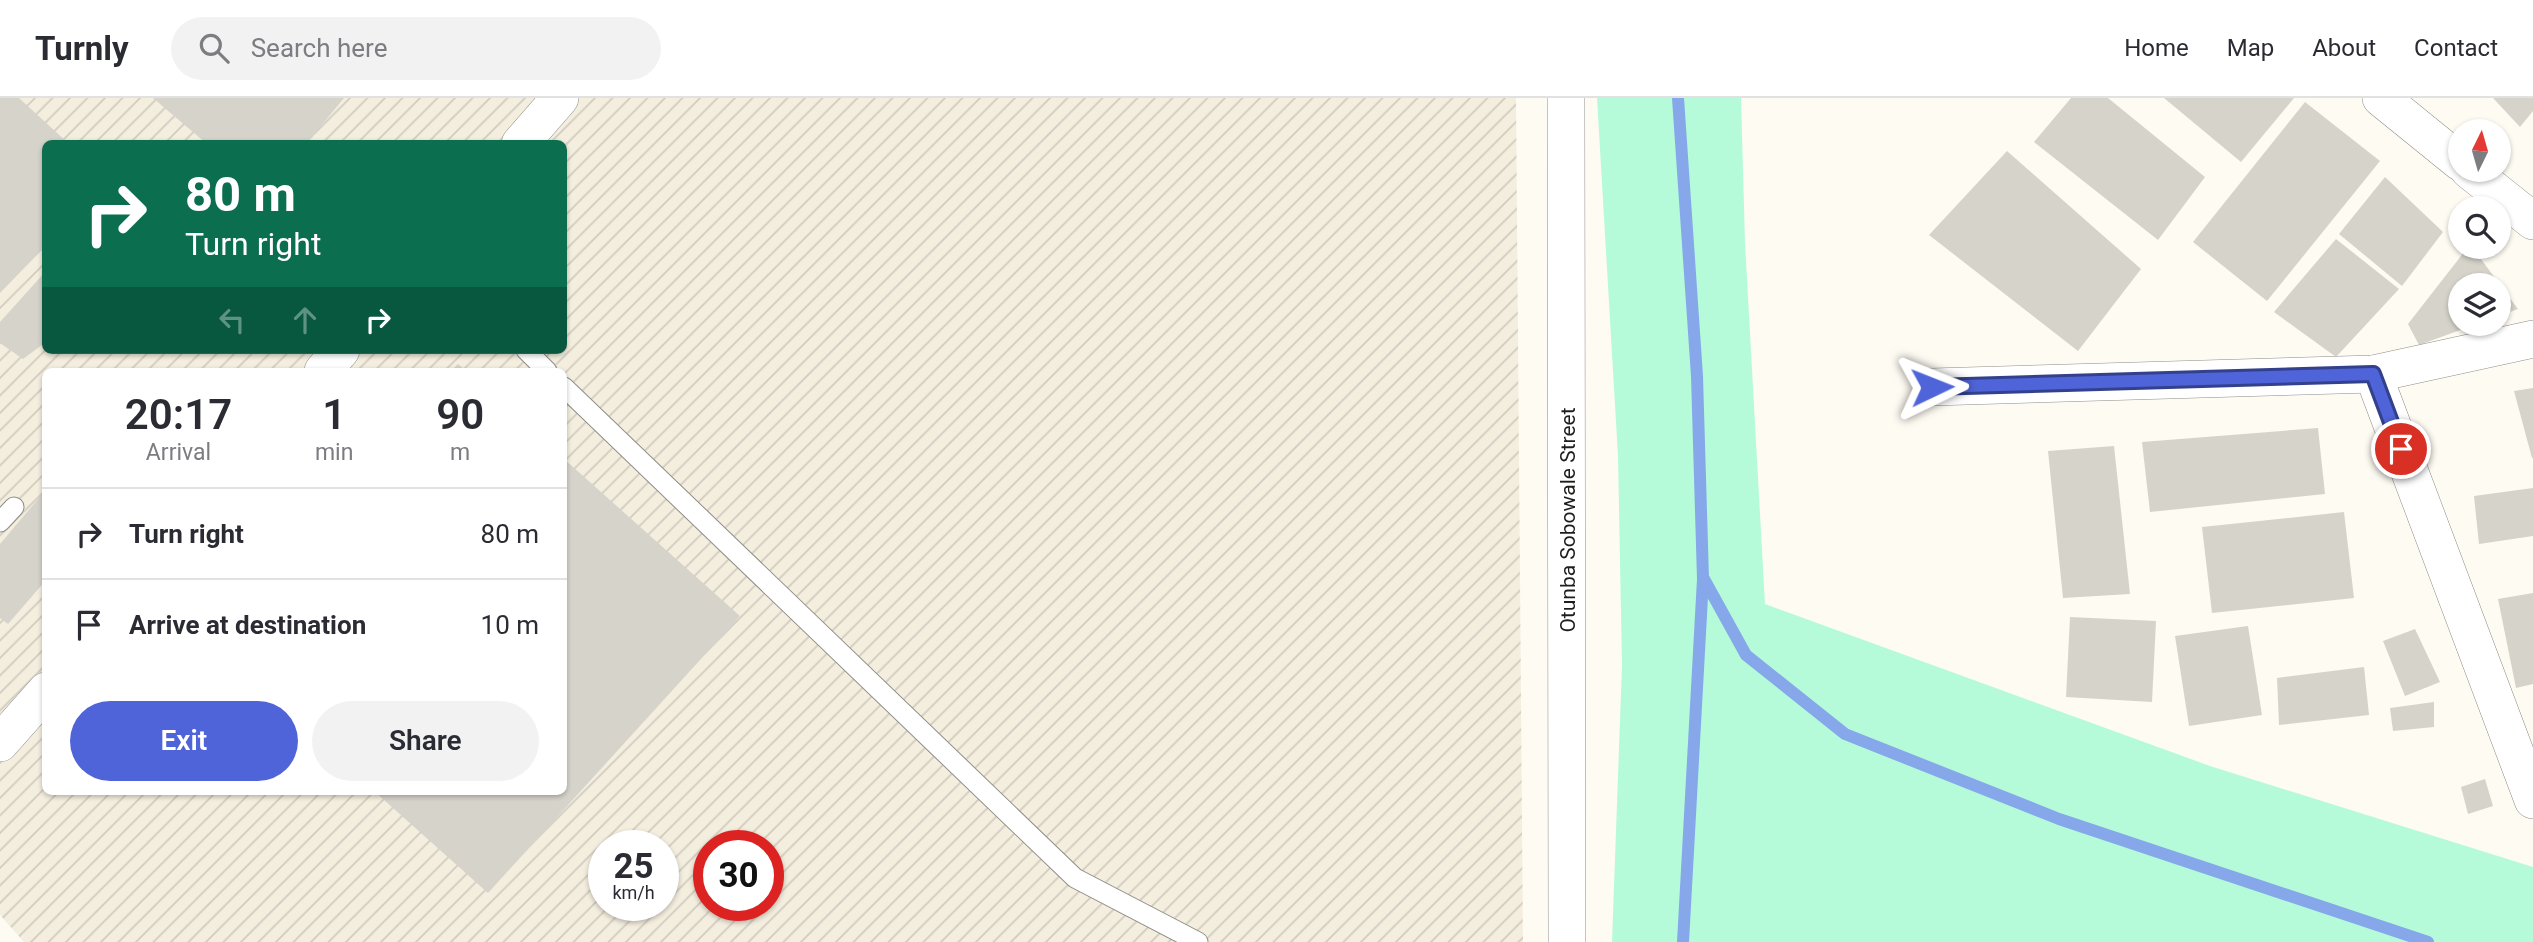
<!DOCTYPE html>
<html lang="en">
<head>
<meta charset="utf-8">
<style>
	:root { --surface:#fff; --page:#f2f2f3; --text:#2b2b33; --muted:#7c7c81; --line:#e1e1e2; --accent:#4f64d9 }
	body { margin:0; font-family:Roboto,sans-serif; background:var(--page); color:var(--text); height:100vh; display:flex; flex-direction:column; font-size:26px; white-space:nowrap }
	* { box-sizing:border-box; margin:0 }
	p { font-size:23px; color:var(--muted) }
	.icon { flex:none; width:38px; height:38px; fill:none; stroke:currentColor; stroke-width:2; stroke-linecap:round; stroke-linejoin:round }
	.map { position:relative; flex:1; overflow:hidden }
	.details { position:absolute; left:42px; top:270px; width:525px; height:427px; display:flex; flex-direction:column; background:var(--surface); border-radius:10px; box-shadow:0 2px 5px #0004 }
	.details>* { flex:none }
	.top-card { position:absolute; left:42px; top:42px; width:525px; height:214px; border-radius:10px; box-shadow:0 2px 5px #0004; background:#0b6e4f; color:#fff; overflow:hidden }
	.needle { width:46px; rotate:5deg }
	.buttons { position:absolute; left:2448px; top:21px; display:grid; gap:14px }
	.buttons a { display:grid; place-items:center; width:63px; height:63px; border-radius:50%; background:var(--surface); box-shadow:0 2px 5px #0004; font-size:35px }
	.speed { position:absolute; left:588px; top:732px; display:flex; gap:14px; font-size:35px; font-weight:700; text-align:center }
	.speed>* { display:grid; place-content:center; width:91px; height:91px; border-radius:50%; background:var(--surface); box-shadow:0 2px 5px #0004; line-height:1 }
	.speed small { font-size:18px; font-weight:400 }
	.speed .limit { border:10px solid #d22; background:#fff; color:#111 }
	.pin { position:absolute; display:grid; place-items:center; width:60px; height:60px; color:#fff; margin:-30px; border:4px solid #fff; border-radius:50%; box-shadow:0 2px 7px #0007 }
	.me { position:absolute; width:77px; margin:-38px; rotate:88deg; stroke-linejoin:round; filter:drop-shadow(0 0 5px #0008) }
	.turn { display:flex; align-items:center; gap:24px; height:147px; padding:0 28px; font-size:32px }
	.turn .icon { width:91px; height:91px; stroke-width:2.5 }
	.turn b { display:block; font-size:49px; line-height:60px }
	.lanes { display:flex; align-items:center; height:66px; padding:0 28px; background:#0003; justify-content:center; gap:35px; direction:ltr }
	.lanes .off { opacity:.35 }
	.eta { display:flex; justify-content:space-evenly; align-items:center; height:119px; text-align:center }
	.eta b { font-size:42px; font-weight:600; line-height:49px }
	.primary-button { display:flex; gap:14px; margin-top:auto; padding:14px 28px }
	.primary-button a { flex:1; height:80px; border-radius:42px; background:var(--accent); color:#fff; font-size:28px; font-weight:600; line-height:80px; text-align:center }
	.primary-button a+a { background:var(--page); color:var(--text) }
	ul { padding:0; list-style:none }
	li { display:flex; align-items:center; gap:21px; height:91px; padding:0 28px; border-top:2px solid var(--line) }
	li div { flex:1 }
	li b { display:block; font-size:26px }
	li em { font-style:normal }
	header { display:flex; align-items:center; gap:42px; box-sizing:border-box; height:98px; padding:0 35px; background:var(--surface); border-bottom:2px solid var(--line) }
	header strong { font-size:33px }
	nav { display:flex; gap:38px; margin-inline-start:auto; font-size:24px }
	.search { width:490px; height:63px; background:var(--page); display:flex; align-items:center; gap:18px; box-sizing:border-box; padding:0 24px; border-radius:38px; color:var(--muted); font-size:26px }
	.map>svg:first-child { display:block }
	.industrial { fill:url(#industrial-furrows); fill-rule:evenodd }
	.green { fill:#b5fbda }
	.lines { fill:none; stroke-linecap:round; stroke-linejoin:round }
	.stream { stroke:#86a8ea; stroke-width:12 }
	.building { fill:#d6d3cb }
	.service-casing { stroke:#908d86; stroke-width:21 }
	.minor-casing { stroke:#908d86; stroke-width:38 }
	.service { stroke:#fff; stroke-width:19 }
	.minor { stroke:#fff; stroke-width:37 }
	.route-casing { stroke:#33418d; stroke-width:18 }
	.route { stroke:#4f64d9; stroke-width:12 }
	.labels { text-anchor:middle; stroke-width:6; stroke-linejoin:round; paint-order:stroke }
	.street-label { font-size:21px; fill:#1f1d1b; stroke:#fff }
</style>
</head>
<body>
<header>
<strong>Turnly</strong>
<div class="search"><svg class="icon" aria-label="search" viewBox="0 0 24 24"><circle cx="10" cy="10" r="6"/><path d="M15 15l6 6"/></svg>Search here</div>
<nav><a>Home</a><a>Map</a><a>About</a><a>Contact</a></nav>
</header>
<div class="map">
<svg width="2533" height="844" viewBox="0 0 2533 844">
	<defs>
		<pattern id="industrial-furrows" width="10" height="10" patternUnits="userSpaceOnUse" patternTransform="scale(1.75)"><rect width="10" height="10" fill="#f4eedf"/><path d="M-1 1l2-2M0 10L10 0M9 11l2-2" fill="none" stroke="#d1ccbf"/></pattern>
	</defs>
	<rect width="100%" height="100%" fill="#fefbf3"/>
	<path class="industrial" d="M0,0H1516L1523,844H24L0,817ZM46,46H564V252H46ZM46,273H564V693H46ZM604,747H663V807H604ZM709,747H768V807H709Z"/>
	<polygon class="green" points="1597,0 1741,0 1745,145 1765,506 2210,668 2533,769 2533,844 1612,844 1622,567 1618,358"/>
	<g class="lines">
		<g class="stream">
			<polyline points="1678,0 1697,278 1703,481 1683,844"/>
			<polyline points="1704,481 1746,557 1845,636 2059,721 2428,844"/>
		</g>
	</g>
	<g class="building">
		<polygon points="0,0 19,0 69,46 46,46 46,147 0,195"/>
		<polygon points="153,0 344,0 306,46 207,46"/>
		<polygon points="2071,0 2108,0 2205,79 2158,142 2034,44"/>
		<polygon points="2164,0 2294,0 2241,64"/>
		<polygon points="2493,0 2533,0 2533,13 2520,29"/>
		<polygon points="2305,4 2380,63 2267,203 2193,144"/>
		<polygon points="2007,53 2141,171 2078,253 1929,137"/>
		<polygon points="2385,79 2443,134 2402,188 2339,136"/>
		<polygon points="2336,141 2399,191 2336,259 2274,214"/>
		<polygon points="2468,149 2472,149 2518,211 2499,218 2499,187 2460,187 2460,226 2477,226 2419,247 2408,226"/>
		<polygon points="46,173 46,244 23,261 0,245 0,224"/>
		<polygon points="458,266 466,273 451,273"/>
		<polygon points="2533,290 2533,360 2532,360 2514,293"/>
		<polygon points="2318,330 2325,396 2150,414 2142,344"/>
		<polygon points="2114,348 2130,496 2063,500 2048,353"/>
		<polygon points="564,361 740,518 488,795 374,693 564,693"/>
		<polygon points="2533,390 2533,438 2479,446 2474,398"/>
		<polygon points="44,394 46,482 8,526 0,520 0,446"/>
		<polygon points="2344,414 2354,500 2212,515 2202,429"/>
		<polygon points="2533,495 2533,586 2516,590 2498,501"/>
		<polygon points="2070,519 2156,523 2152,604 2066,599"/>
		<polygon points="2248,528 2262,617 2189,628 2175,538"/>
		<polygon points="2415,531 2440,584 2405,598 2383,543"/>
		<polygon points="2364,569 2369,617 2279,627 2277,580"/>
		<polygon points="2434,604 2434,629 2393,633 2390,610"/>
		<polygon points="2485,681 2493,708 2468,716 2461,689"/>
	</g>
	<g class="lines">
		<defs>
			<g id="service">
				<polyline points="526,252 547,273"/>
				<polyline points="564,289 1075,780 1198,844"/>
				<polyline points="0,424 14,409"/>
			</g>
			<g id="minor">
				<polyline points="1566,0 1567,844"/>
				<polyline points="2381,0 2460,64"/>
				<polyline points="520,46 560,0"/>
				<polyline points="2469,72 2533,123"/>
				<polyline points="323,273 341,252"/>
				<polyline points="2373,276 2533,702"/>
				<polyline points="1932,289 2373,276 2533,241"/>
				<polyline points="0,645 46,593"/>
			</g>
		</defs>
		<use href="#service" class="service-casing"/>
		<use href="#minor" class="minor-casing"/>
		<use href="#service" class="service"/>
		<use href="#minor" class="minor"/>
	</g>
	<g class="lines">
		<defs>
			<polyline id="route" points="1932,289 2373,276 2401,351"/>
		</defs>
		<use href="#route" class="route-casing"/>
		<use href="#route" class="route"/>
	</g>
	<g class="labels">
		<g class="street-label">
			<text transform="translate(1568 422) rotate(-90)" y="7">Otunba Sobowale Street</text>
		</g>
	</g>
</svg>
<div class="buttons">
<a><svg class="needle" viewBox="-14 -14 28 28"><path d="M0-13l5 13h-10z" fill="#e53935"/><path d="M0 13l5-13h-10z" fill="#7c7c81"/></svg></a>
<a><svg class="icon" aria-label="search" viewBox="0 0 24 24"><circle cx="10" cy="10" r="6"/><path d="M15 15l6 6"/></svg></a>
<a><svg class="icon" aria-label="layers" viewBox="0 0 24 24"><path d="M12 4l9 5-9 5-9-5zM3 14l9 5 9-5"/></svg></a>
</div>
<div class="speed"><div>25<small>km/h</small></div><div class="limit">30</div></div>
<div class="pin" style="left:2401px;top:351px;background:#d93025"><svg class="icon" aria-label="arrive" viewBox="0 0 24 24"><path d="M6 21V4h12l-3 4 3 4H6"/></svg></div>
<svg class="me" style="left:1932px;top:289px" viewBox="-20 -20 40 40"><path d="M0-17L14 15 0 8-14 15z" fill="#4f64d9" stroke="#fff" stroke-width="4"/></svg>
<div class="top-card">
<div class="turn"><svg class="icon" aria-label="right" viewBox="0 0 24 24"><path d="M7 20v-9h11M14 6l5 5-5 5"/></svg><div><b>80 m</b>Turn right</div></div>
<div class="lanes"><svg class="icon off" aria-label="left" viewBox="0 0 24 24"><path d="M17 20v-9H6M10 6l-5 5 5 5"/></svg><svg class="icon off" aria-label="ahead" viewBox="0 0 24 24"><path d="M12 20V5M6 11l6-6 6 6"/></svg><svg class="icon" aria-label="right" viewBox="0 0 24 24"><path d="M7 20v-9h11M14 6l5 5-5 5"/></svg></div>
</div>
<section class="details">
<div class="eta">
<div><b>20:17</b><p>Arrival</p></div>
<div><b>1</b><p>min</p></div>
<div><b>90</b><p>m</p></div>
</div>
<ul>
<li><svg class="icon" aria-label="right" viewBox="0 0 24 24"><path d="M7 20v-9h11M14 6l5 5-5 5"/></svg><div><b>Turn right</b></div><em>80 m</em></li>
<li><svg class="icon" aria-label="arrive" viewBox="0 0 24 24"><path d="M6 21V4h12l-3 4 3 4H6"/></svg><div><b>Arrive at destination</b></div><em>10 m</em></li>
</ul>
<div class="primary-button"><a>Exit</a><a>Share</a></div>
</section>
</div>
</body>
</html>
